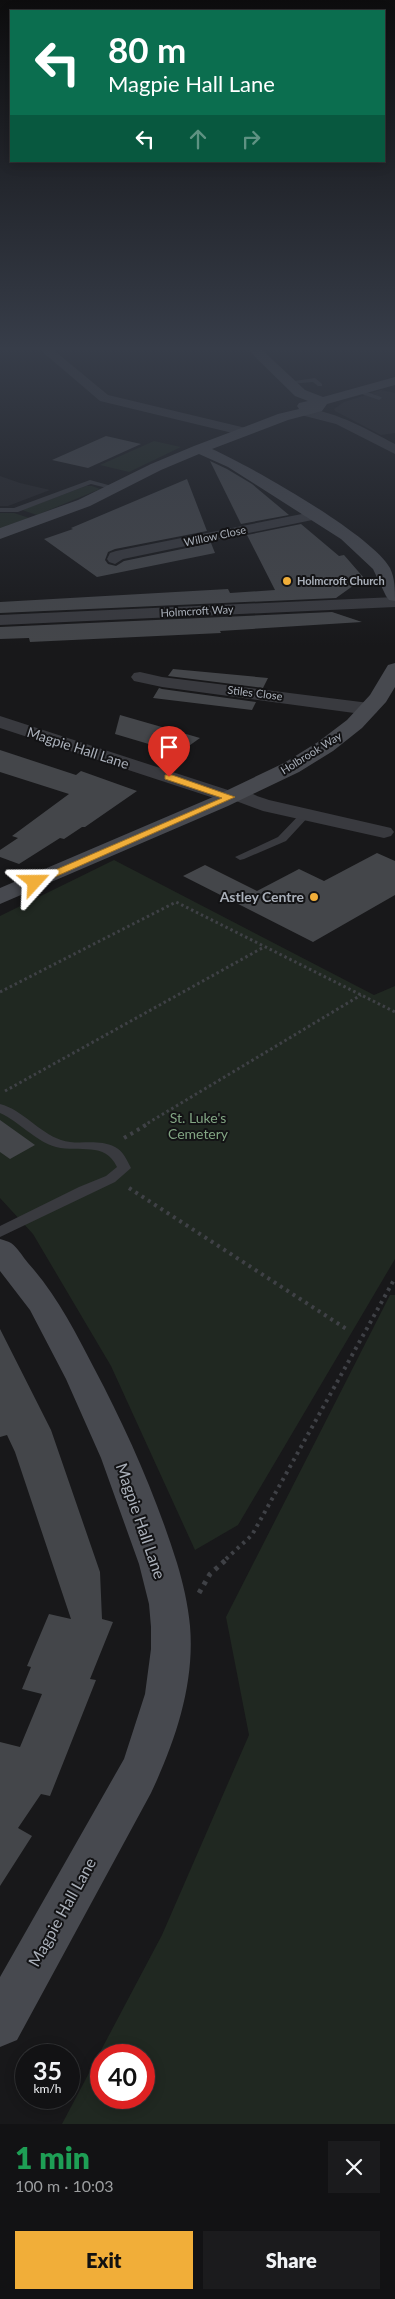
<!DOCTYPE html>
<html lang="en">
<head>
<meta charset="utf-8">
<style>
	:root { --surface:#121214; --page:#1b1b1d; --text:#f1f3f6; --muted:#9c9ea0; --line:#313234; --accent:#f1ae39 }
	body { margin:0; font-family:Lato,sans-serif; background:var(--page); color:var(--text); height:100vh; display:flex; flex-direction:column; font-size:19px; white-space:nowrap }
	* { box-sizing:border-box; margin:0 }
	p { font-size:16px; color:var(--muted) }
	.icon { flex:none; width:28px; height:28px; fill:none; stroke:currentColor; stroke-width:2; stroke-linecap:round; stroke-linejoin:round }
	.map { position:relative; height:2124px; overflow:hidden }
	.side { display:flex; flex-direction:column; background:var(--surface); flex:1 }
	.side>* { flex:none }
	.banner { position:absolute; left:10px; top:10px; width:375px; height:152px; border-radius:0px; box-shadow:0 2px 12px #0003,0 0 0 1px var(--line); background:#0b6e4f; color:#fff; overflow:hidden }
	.speed { position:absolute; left:15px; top:2044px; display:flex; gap:10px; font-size:25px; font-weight:700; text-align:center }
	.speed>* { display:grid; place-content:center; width:65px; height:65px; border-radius:50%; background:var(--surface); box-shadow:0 2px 12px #0003,0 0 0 1px var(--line); line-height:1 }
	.speed small { font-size:12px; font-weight:400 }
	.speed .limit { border:8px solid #d22; background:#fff; color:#111 }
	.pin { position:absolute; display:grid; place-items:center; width:42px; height:42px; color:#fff; margin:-51px -21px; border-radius:50% 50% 50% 0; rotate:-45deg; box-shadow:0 0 5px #0007 }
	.pin .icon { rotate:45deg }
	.me { position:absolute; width:55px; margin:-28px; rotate:66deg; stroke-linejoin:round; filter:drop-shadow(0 0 4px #0008) }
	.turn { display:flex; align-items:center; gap:18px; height:105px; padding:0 15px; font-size:22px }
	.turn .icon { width:65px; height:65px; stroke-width:2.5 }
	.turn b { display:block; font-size:35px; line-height:42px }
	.lanes { display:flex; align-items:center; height:48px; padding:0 15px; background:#0003; justify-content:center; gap:25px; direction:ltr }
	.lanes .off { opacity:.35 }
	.round { display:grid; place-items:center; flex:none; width:52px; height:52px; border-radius:0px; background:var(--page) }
	.head { display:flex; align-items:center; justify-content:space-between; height:85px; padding:0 15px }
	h1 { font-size:30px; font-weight:800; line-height:38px; color:#1e9e55 }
	.button { display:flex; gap:10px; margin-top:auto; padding:10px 15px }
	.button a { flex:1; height:58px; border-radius:0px; background:var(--accent); color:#111; font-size:20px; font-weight:800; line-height:58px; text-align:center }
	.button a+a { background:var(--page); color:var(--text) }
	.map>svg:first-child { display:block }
	.built { fill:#242427 }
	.green { fill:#202821; fill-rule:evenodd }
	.building { fill:#44464a }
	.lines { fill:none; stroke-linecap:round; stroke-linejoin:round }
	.path-far2 { stroke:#3f4146; stroke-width:3; stroke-dasharray:2.5 3; stroke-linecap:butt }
	.path-far1 { stroke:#3f4146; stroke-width:4; stroke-dasharray:3 4.5; stroke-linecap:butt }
	.path { stroke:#3f4146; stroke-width:5; stroke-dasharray:4 5.5; stroke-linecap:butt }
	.lane { fill:#393a3f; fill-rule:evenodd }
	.street { fill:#393a3f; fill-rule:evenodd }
	.secondary { fill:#47494f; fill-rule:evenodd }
	.route { fill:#f1ae39; stroke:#9d7125 }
	.poi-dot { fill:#f1ae39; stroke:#131315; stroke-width:2 }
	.labels { text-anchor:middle; stroke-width:4; stroke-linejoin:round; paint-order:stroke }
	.far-street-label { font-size:11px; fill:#aab0ba; stroke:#131315 }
	.far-poi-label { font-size:11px; font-weight:bold; fill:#aab0ba; stroke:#131315; text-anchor:start }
	.street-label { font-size:14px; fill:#aab0ba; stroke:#131315 }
	.poi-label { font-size:14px; font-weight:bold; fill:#aab0ba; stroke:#131315; text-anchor:end }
	.park-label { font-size:14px; fill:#82a583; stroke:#131315 }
	.near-street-label { font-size:16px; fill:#aab0ba; stroke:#131315 }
</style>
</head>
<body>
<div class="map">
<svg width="395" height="2124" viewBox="0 0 395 2124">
	<rect width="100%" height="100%" fill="#18181a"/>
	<g class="built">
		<polygon points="381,390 395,393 395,433 381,435 335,411 334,409 344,402"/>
		<polygon points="0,476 20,483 50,490 8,506 0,506"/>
	</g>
	<g class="green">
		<polygon points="154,441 181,447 129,472 100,465"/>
		<polygon points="86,486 92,486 100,489 37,515 22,510"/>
		<polygon points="0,513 14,513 29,518 0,528"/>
		<polygon points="114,860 374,995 395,986 395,1259 238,1525 195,1550 111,1366 33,1234 0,1198 0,916"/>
		<path d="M390,1295H395V2124H62L162,1935L249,1735L226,1617ZM101,2055H144V2098H101Z"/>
	</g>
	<g class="building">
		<polygon points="106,436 141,444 88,468 52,460"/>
		<polygon points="210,461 227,469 252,484 289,515 241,524"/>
		<polygon points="187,479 207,531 115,549 108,552 105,560 108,564 116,566 124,561 211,543 215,553 97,577 44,539 73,529 71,528"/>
		<polygon points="301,524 339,556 344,555 364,578 336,598 0,613 0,602 228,589 230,593 275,590 247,535"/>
		<polygon points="332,612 362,622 220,631 221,633 30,642 29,638 0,639 0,627"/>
		<polygon points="173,669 268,678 263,688 168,676"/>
		<polygon points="159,688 162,689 256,702 252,710 153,698"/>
		<polygon points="120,715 200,738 179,753 115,734"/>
		<polygon points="0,750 76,775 81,771 137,791 85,827 82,827 64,839 60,838 19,864 0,857 0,850 18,838 12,836 69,794 0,772"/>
		<polygon points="377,853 395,861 395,895 313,942 183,876 205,865 257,891 299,869 324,881"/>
		<polygon points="0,1120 35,1145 10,1159 0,1152"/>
		<polygon points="0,1329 51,1430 100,1572 102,1619 113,1622 90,1679 96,1680 50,1796 41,1794 18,1828 32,1836 0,1886 0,1742 20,1747 42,1694 22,1689 31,1667 27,1666 49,1614 71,1619 15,1452 7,1435 0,1437"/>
	</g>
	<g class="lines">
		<g class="path-far2">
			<polyline points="0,992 176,902 395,1012"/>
			<polyline points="5,1091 264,947"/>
			<polyline points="143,1126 361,995"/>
		</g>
		<g class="path-far1">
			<polyline points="124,1138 146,1125"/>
			<polyline points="129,1188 348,1330"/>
			<polyline points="226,1559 252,1535 395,1278"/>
		</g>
		<polyline class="path" points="199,1593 210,1574 228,1558"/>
		<g class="lane">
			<polygon points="315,378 322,384 322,386 318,386 313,382 290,384 287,382"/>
			<polygon points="355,388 381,397 382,398 379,400 353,391"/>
			<polygon points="90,480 119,488 115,490 91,484 18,512 0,512 0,508 14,508"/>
			<polygon points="306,811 311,814 286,841 244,859 240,860 235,857 278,837 302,812"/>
			<path d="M0,1104C23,1110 38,1132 61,1140C78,1146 97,1138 115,1147C123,1151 127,1160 131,1168L115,1182L0,1237V1226L79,1187L106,1176L117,1167C105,1141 80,1153 56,1147C35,1141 20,1122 0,1113Z"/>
		</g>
		<g class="street">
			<polygon points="38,348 51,348 108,395 250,429 252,432 245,436 100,401"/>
			<path d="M306,408C339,413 366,429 395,444V454L336,424L301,415L300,412Z"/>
			<polygon points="317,511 324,515 322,518 123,559 115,564 109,562 107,559 110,553 116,551"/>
			<polygon points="395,597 395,607 0,625 0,615"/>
			<polygon points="140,672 162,677 369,703 376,705 378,709 376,713 369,715 162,687 134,681 131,677 134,673"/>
			<path d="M0,716L231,791C240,784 244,790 253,794C258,797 264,798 269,800L391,828L394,832L391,836L384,838L263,811L236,801L230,803L223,801L0,728Z"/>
		</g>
		<g class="secondary">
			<path d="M246,348H260L305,390L323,397L395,377V385L327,404L322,411L288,420L212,449C250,466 371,534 390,568C395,579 395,589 395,601L389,600L386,596L373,569L341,539L228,467L199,454L161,470L90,506L0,539V528L78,500L151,464L194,446L278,414L299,409L297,406L299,403L308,401L295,396Z"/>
			<polygon points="395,663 395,687 386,702 362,728 333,751 299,772 228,806 0,904 0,888 213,797 284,763 318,742 347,720 370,695 388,665"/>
			<path d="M0,1239C3,1240 8,1241 11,1243C17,1247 23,1257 28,1263C56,1294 75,1331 94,1368C127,1430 156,1496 177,1563C183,1583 188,1604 190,1626C195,1684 175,1742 151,1793L17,2040L0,2047V1977L124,1759L145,1694L151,1649V1627L149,1604L139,1564L101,1458L66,1379L30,1310L0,1271Z"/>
		</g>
	</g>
	<linearGradient id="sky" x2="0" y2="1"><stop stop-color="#0d0d0e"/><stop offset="0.54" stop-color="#373d49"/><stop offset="1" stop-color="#373d49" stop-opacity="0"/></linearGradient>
	<rect width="395" height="646" fill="url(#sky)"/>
	<polygon class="route" points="165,775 172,775 235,797 39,884 32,884 32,880 222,798 165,779"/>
	<g class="poi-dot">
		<circle cx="287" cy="581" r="5"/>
		<circle cx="314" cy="897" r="5"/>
	</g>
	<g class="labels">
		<g class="far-street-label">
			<text transform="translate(215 536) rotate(-12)" y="4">Willow Close</text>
			<text transform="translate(197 611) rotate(-3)" y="4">Holmcroft Way</text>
			<text transform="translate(255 693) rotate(7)" y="4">Stiles Close</text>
			<text transform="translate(311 753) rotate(-32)" y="4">Holbrook Way</text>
		</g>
		<g class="far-poi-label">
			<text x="297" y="585">Holmcroft Church</text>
		</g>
		<g class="street-label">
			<text transform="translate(78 748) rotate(18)" y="5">Magpie Hall Lane</text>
		</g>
		<g class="poi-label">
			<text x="304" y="902">Astley Centre</text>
		</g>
		<g class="park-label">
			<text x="198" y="1123">St. Luke's<tspan x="198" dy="16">Cemetery</tspan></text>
		</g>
		<g class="near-street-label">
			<text transform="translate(141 1521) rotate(71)" y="6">Magpie Hall Lane</text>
			<text transform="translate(62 1912) rotate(-61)" y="6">Magpie Hall Lane</text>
		</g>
	</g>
</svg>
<div class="speed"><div>35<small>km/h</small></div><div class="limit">40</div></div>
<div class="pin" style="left:169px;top:777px;background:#d93025"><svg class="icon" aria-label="arrive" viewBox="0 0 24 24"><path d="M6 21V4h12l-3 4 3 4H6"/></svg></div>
<svg class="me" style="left:35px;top:882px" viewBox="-20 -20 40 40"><path d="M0-17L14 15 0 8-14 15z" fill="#f1ae39" stroke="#fff" stroke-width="4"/></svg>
<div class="banner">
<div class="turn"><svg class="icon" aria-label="left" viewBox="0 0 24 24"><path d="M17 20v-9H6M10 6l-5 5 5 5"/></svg><div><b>80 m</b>Magpie Hall Lane</div></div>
<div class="lanes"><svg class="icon" aria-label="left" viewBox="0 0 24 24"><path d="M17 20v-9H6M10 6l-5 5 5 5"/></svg><svg class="icon off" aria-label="ahead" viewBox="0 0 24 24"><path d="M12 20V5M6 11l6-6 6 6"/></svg><svg class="icon off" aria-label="right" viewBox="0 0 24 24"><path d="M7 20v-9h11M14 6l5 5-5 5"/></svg></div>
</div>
</div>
<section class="side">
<div class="head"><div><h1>1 min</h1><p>100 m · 10:03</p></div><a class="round"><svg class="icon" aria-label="close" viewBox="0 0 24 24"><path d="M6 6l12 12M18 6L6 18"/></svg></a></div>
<div class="button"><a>Exit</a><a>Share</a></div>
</section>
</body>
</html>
